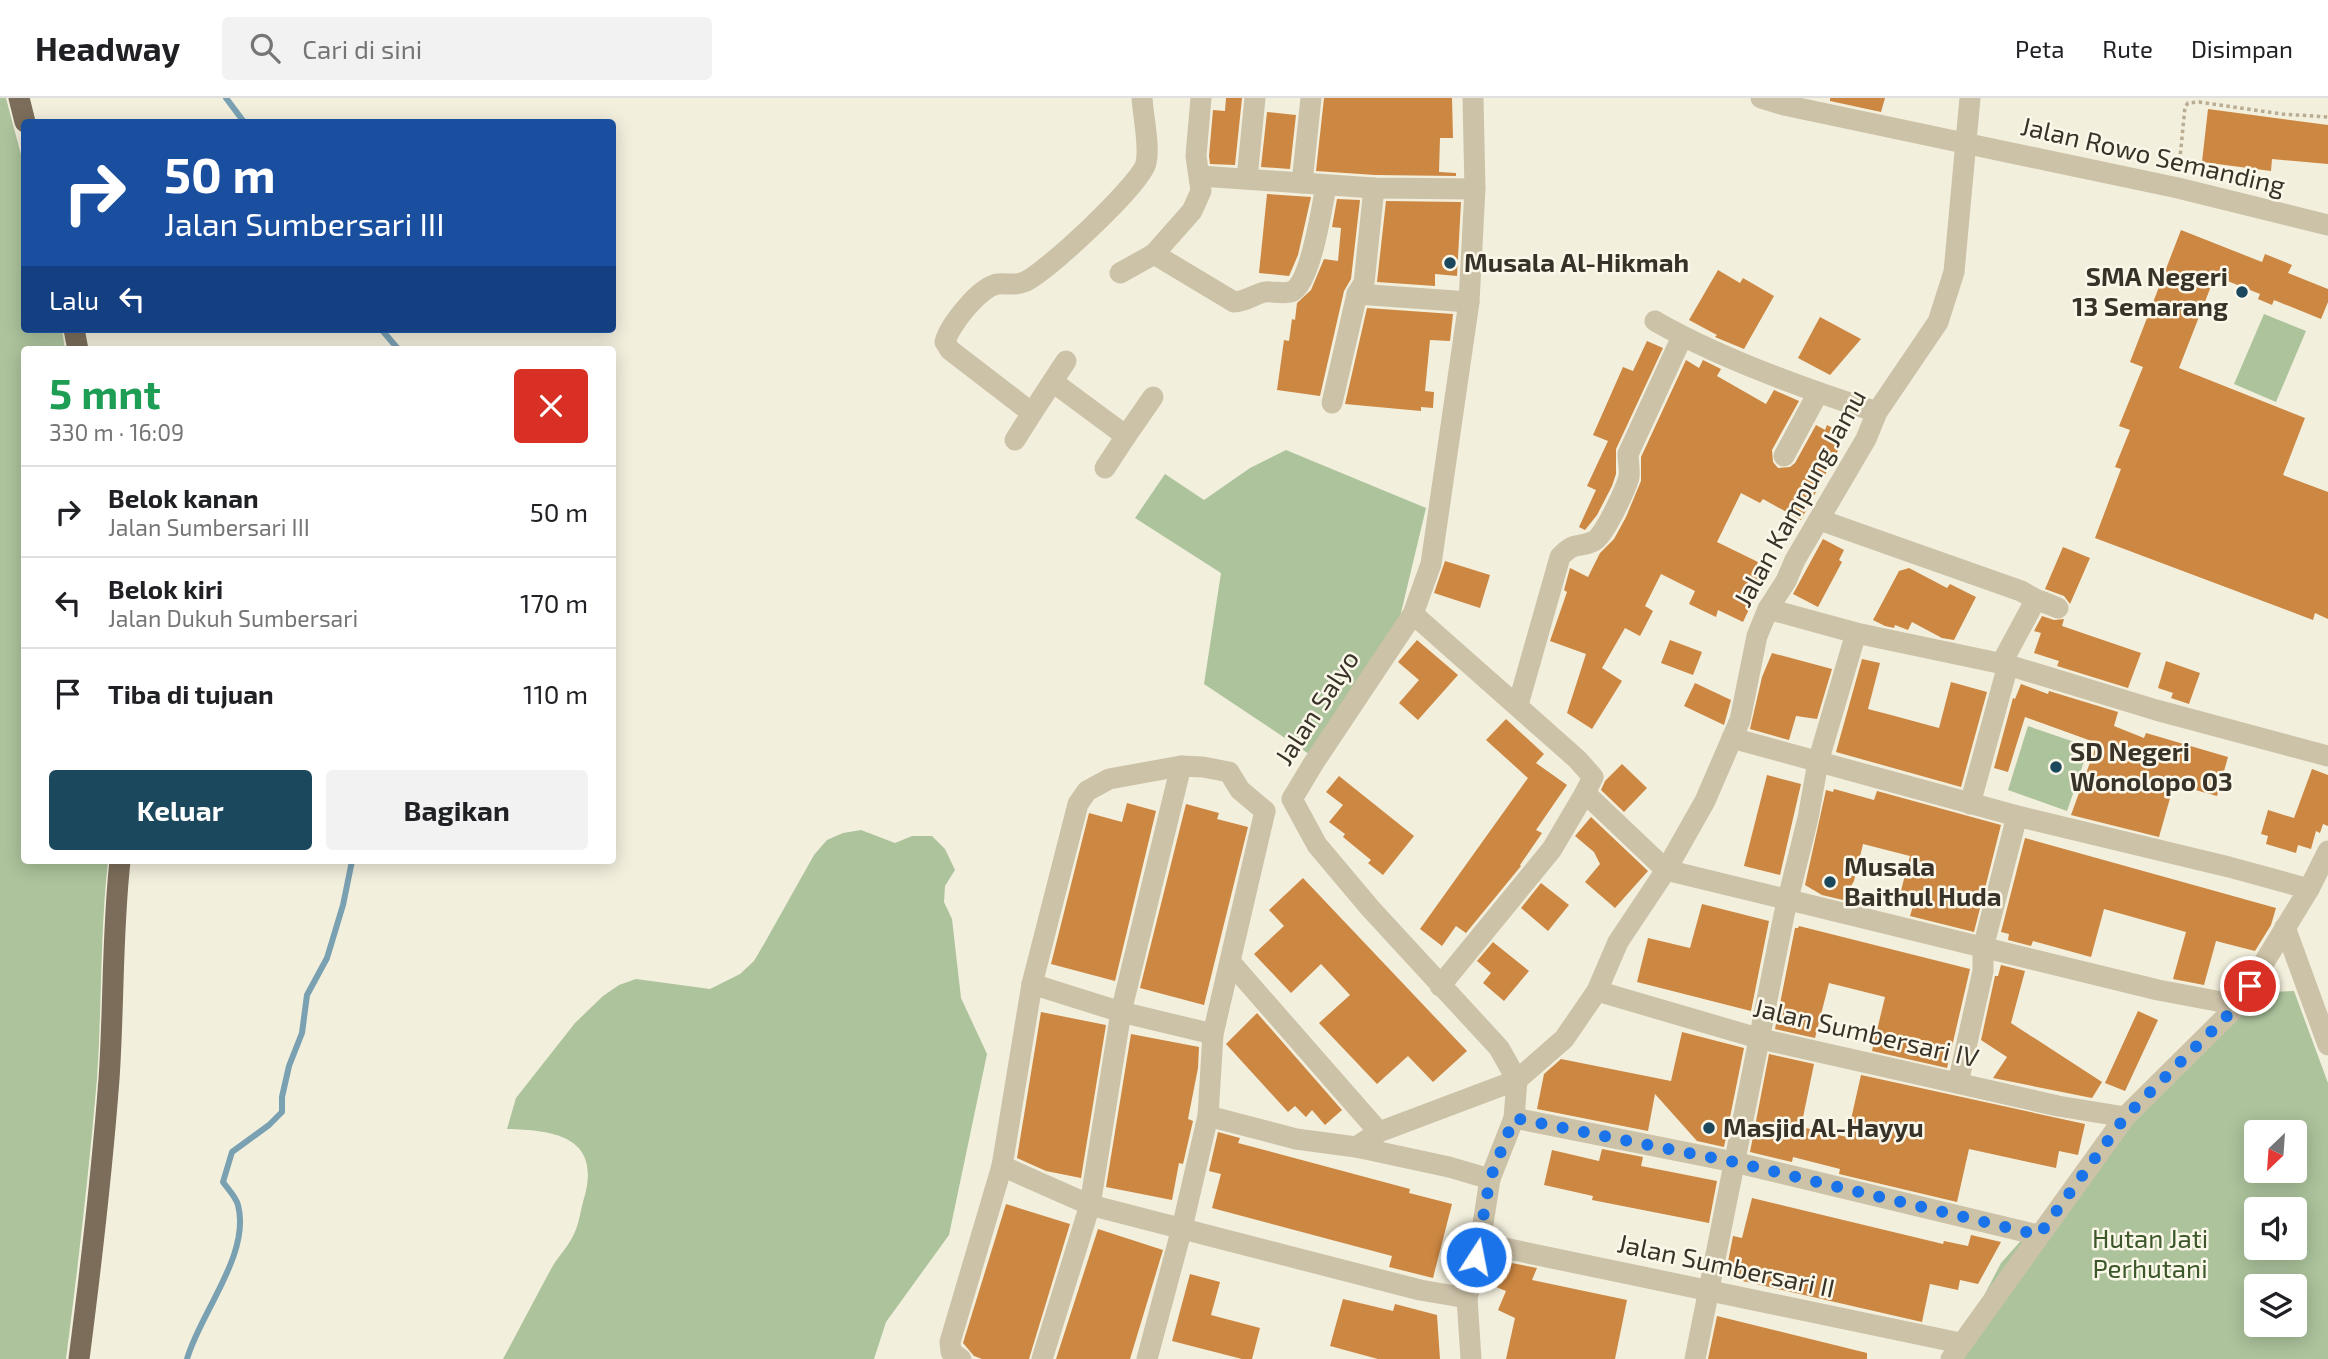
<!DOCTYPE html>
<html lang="id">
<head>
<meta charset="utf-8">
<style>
	:root { --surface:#fff; --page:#f2f2f2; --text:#202124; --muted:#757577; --line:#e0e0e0; --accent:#1b485d }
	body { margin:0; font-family:"Exo 2",sans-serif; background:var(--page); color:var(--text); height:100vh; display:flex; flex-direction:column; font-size:26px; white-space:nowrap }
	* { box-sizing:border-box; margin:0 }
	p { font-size:23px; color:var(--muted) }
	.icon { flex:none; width:38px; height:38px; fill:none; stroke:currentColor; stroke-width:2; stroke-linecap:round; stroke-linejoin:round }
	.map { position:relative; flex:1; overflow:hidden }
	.details { position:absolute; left:21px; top:248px; width:595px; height:518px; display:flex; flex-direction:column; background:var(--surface); border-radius:7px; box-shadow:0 4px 18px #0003 }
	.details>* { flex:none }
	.top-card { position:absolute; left:21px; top:21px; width:595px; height:214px; border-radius:7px; box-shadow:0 4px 18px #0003; background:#1a4fa0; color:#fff; overflow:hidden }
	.needle { width:46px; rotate:205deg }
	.tools { position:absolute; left:2244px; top:1022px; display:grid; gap:14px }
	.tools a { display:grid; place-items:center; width:63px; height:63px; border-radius:7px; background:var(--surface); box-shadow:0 4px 18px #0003; font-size:35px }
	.pin { position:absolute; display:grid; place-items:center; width:60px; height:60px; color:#fff; margin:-30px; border:4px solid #fff; border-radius:50%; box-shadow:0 2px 7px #0007 }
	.me { position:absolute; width:77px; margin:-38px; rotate:11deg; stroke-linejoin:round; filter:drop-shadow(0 0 5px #0008) }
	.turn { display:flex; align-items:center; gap:24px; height:147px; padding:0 28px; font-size:32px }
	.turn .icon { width:91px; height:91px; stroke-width:2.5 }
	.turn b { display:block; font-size:49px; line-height:60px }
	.then { display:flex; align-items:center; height:66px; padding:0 28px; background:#0003; gap:14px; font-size:26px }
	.round { display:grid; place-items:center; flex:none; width:74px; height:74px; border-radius:7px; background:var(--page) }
	.headline { display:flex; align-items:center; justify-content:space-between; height:119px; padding:0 28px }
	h1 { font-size:42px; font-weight:700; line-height:52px; color:#1e9e55 }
	.cta { display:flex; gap:14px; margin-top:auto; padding:14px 28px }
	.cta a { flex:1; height:80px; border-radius:7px; background:var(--accent); color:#fff; font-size:28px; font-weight:700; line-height:80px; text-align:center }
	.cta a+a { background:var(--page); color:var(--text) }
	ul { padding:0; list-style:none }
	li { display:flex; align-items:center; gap:21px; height:91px; padding:0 28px; border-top:2px solid var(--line) }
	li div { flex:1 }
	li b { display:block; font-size:26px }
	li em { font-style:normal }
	header { display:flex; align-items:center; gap:42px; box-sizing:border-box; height:98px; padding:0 35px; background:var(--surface); border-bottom:2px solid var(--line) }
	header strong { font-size:33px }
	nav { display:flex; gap:38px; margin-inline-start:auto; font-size:24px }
	.search { width:490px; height:63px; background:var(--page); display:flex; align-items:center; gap:18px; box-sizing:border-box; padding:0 24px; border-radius:7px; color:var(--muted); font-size:26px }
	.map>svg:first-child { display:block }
	.green { fill:#acc39c; fill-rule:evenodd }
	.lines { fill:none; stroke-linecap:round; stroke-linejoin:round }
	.stream { stroke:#7aa1b2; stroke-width:6 }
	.building { fill:#cc8742 }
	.path { stroke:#b8ac92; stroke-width:3.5; stroke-dasharray:3.5 3.5; stroke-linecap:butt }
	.minor { stroke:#ccc2a8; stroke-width:21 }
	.major { stroke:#7b6d59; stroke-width:21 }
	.route { stroke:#1a73e8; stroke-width:12; stroke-dasharray:0 21.6 }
	.poi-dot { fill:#1b485d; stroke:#fbf7e9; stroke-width:2.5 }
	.labels { text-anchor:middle; stroke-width:5; stroke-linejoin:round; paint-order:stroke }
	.street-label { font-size:26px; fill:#393228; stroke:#fbf7e9 }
	.poi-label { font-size:26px; font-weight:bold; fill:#393228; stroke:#fbf7e9; text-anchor:start }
	.park-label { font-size:26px; fill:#3c582b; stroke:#fbf7e9 }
</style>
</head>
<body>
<header>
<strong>Headway</strong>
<div class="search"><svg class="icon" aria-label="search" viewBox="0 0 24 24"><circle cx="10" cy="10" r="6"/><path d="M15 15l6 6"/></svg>Cari di sini</div>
<nav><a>Peta</a><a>Rute</a><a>Disimpan</a></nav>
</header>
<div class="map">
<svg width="2328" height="1261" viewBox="0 0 2328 1261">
	<rect width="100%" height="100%" fill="#f3efdd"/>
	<g class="green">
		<path d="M0,0H6L24,68V231H62L65,252H24V763H108C100,835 102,908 97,981C89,1074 78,1168 66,1261H0Z"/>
		<polygon points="2264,216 2306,233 2276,304 2234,286"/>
		<polygon points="1286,352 1426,410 1400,519 1309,656 1204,586 1221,475 1135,420 1165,376 1204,402 1250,370"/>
		<polygon points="2028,628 2089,649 2067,713 2008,692"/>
		<path d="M861,732L895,745L912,738H932L945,751L955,772L945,788L944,804L952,821L961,900L987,956L949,1137L886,1224L874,1261H503C519,1231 535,1201 551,1171C557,1160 566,1151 572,1140C578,1130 580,1116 583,1104C603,1041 559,1032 507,1031L516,1000L575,925L603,898L619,887L636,881L710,891L740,876L754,863L764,846L814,757L827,742L843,735Z"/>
		<path d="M2294,893L2328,985V1261H1951L2001,1165L2241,895ZM2256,1034H2294V1073H2256ZM2256,1111H2294V1150H2256ZM2256,1188H2294V1227H2256Z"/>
	</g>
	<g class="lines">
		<g class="stream">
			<polyline points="226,0 244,24"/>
			<polyline points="381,231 399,252"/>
			<path d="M187,1261C200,1215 251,1156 238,1107C236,1099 228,1091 223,1084L232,1054L269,1027L282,1014V999L289,968L302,935L307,897L327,860L343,807L352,763"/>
		</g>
	</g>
	<g class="building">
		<polygon points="1226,0 1242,0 1235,67 1210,66 1209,58 1213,12 1225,13"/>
		<polygon points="1324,0 1452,0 1453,40 1440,40 1439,74 1456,75 1456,78 1375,77 1316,73"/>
		<polygon points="1830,0 1885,0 1881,14 1830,3"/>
		<polygon points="2208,11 2328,27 2328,66 2272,61 2271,73 2202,64"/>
		<polygon points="1267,14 1296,17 1290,71 1261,69"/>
		<polygon points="1267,96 1311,99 1298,157 1289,178 1259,175"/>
		<polygon points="1337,101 1360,102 1351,181 1344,193 1320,298 1277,292 1284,242 1289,243 1292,221 1295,222 1297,205 1311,192 1324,161 1338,163 1341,130 1332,129"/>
		<polygon points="1386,103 1461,104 1457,178 1435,176 1435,188 1377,184"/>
		<polygon points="2181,132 2262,164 2265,156 2292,167 2288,175 2328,191 2328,204 2321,221 2274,202 2272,207 2258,201 2260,196 2215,178 2179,270 2305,320 2283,377 2328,394 2328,521 2315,515 2313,522 2095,440 2121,371 2115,369 2130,332 2119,328 2143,269 2130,264"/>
		<polygon points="1718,172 1740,185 1743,180 1774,198 1744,251 1715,239 1717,237 1689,222"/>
		<polygon points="1367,210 1453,216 1450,243 1430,242 1425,293 1434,294 1433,310 1421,309 1421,313 1345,306"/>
		<polygon points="1820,219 1861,241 1830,277 1798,260"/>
		<polygon points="1647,243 1663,250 1616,351 1616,376 1612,388 1597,417 1585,432 1579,429 1596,392 1587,388 1608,343 1593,337 1623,269 1633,273"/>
		<polygon points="1686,262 1699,270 1703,262 1721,271 1717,278 1766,306 1774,292 1799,303 1772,352 1773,364 1778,370 1790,369 1795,365 1816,327 1825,332 1827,327 1842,335 1837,345 1841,347 1801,422 1763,401 1760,405 1741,395 1717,444 1758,464 1757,467 1767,473 1743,524 1718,512 1716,519 1689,506 1695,493 1661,476 1645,508 1653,513 1640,538 1625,530 1602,570 1622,583 1592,631 1567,615 1586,556 1550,543 1567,494 1564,492 1570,470 1588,479 1600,455 1614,441 1626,419 1641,383 1641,359"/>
		<polygon points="1823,441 1844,452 1839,462 1842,464 1818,509 1793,496"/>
		<polygon points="2063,449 2090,460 2070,506 2064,498 2045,491"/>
		<polygon points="1445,463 1490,477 1480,510 1434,495"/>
		<polygon points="1909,470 1947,490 1950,486 1976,499 1954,542 1942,540 1912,524 1908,532 1895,527 1894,530 1885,528 1873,522 1899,473"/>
		<polygon points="2042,518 2054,522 2064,521 2062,528 2141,555 2128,590 2057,568 2059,563 2034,555 2041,535 2034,533"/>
		<polygon points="1417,542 1458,577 1418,622 1399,605 1419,582 1398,564"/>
		<polygon points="1670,542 1702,554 1693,577 1661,565"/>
		<polygon points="1772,555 1832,571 1817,621 1796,618 1789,642 1750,631 1762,579"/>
		<polygon points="1862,561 1880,565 1868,611 1891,617 1939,630 1951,584 1987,594 1961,689 1836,654"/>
		<polygon points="2166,563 2200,575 2189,606 2171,600 2173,595 2158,590"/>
		<polygon points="1695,585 1731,602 1724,627 1684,608"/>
		<polygon points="2021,586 2048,596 2049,593 2118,614 2114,628 2144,640 2146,635 2228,659 2217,698 2174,686 2159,739 2071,717 2097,645 2025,619 2008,674 1994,670 2013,600 2015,601"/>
		<polygon points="1506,621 1544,656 1536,665 1567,687 1536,732 1542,735 1520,767 1521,768 1466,835 1456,828 1442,848 1420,831 1528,680 1486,642"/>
		<polygon points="1622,666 1647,690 1624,714 1601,692 1605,683"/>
		<polygon points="2312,671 2328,677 2328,728 2323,726 2320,735 2316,733 2311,751 2298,747 2296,755 2266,746 2268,738 2261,736 2268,712 2294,720"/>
		<polygon points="1767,677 1801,686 1780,777 1744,768"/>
		<polygon points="1339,678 1414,738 1383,777 1368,765 1371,762 1343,739 1345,736 1329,724 1343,707 1326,694"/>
		<polygon points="1834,691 1874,702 1877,693 2001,727 1974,834 1910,818 1913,808 1898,804 1910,758 1863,746 1854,783 1843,802 1822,797 1805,787 1826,692 1833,694"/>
		<polygon points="1127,705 1156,713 1115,883 1051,866 1089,715 1122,724"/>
		<polygon points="1186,706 1219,715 1217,721 1248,729 1204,907 1140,890"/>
		<polygon points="1591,719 1648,773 1615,810 1585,784 1600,766 1594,754 1575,738"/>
		<polygon points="2025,740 2276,810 2271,827 2255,853 2216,843 2204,887 2173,881 2186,834 2104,811 2091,859 2033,843 2031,848 2008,842 2009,836 2001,834"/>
		<polygon points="1303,780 1467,953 1433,984 1408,958 1377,986 1319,925 1350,897 1321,866 1291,895 1254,856 1284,828 1269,812"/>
		<polygon points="1541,785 1569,807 1548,833 1521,810"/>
		<polygon points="1702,806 1769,823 1751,913 1637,884 1648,840 1690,850"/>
		<polygon points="1799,828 1970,871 1947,970 1872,953 1885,899 1829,885 1815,940 1775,931 1795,830 1798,830"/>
		<polygon points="1493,844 1529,873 1504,903 1483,885 1491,875 1477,863"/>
		<polygon points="2001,867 2025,873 2011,925 2102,984 2092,1000 1993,980 2007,959 1981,942 1995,878 1998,878"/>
		<polygon points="2138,913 2158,922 2125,993 2105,985"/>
		<polygon points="1041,914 1106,927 1081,1080 1046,1073 1017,1060"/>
		<polygon points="1257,915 1342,1012 1325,1027 1312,1012 1306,1019 1295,1008 1288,1014 1226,946"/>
		<polygon points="1682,934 1744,950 1724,1049 1697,1043 1655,996 1648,1033 1537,1011 1544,976 1561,961 1671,983"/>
		<polygon points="1131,936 1199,949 1198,970 1188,1021 1193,1023 1183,1066 1179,1065 1172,1102 1106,1089"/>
		<polygon points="1769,956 1814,966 1801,1029 1847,1039 1861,977 2085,1026 2078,1057 2059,1053 2056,1070 1969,1051 1957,1104 1839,1076 1840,1071 1793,1059 1792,1064 1750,1054"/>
		<polygon points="1218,1034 1240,1040 1238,1045 1410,1091 1409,1095 1452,1106 1433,1180 1389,1169 1392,1158 1212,1110 1221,1076 1209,1073"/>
		<polygon points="1602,1051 1643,1059 1641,1068 1717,1083 1709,1125 1592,1102 1593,1098 1544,1087 1552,1052 1599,1063"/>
		<polygon points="1752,1100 1943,1146 1944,1143 1968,1148 1971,1137 2001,1144 1978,1186 1960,1182 1958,1192 1930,1186 1922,1224 1725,1179 1733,1138 1742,1140"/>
		<polygon points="1006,1106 1070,1126 1029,1261 982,1261 974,1258 963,1245"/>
		<polygon points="1098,1131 1163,1152 1130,1261 1056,1261"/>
		<polygon points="1501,1163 1537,1170 1532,1182 1627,1202 1615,1261 1506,1261 1515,1220 1498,1212 1506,1193 1491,1187"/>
		<polygon points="1190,1176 1220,1184 1211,1217 1260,1230 1252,1261 1242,1261 1172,1243"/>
		<polygon points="1343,1201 1393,1213 1395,1206 1437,1217 1440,1261 1378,1261 1330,1248"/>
		<polygon points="1717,1218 1867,1255 1867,1261 1708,1261"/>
	</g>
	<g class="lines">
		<polyline class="path" points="2179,70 2185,9 2188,5 2199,4 2282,16 2328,19"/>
		<g class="minor">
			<polyline points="1761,0 1784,7 2178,90 2328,127"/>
			<polyline points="1200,78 1374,90 1475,91"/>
			<polyline points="1247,80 1255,0"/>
			<polyline points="1302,85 1311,0"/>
			<polyline points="1374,90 1364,185 1357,196 1469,204"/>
			<polyline points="1154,156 1192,113 1201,93 1196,58 1201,0"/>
			<path d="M1120,175L1154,156L1234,204C1248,203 1254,196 1265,194C1274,193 1285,197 1293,193C1311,182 1322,109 1326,88"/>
			<path d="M1655,223C1721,261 1805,291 1877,314"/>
			<path d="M1066,263L1032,315L950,252L945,244C949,228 980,188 998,186C1007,185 1015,188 1024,184C1045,176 1142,85 1146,65C1150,48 1143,18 1142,0"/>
			<polyline points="1053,284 1126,338 1153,299"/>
			<polyline points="1332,305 1357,196"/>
			<polyline points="1015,342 1032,315"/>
			<polyline points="1784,358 1818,295"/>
			<polyline points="1105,370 1126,338"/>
			<polyline points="1820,422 2021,493 2037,502"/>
			<polyline points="1768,511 1856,535 2008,567 2156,612 2328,658"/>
			<polyline points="1413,516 1577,661 1593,679 1585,695 1666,772 2158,892 2238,907"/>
			<polyline points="2001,566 2035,503 2041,503 2058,510"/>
			<path d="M1518,607L1560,459C1576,442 1578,451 1594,443C1604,439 1626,390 1629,379C1630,372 1628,363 1628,356L1682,239"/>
			<polyline points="1732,640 2017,718 2229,769 2309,791"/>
			<polyline points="1970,706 2008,567"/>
			<polyline points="2285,829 2328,947"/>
			<polyline points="1231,865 1379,1034"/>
			<polyline points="1032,886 1121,914 1213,936"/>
			<polyline points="1440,888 1552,751 1585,695"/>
			<polyline points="1597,893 1761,941 2058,1008 2125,1019"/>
			<polyline points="1958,985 1983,873 1983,850 2017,718"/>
			<polyline points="1208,1018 1296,1041 1356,1049 1449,1069 1490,1081"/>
			<polyline points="1514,1020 1734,1064 2038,1137"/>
			<polyline points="1356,1049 1379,1034 1517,982 1564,941 1597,893 1618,844 1666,772 1705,703 1740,622 1757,538 1768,511 1786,483 1795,462 1866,341 1877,314 1938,224 1954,174 1970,0"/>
			<polyline points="1002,1068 1090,1107 1420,1192 1467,1200"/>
			<polyline points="1480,1145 1960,1245"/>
			<polyline points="961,1261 951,1254 950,1244 1002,1068 1032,886 1078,706 1087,693 1109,681 1181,668 1203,669 1229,674 1240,692 1265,713"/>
			<polyline points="1042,1261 1090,1107 1121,914 1181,668"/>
			<polyline points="1147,1261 1182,1130 1208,1018 1213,936 1265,713"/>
			<polyline points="1471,1261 1467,1200 1480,1145 1490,1081 1514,1020 1517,982 1499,950 1370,810 1317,747 1292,701 1313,666 1413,516 1431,466 1469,204 1475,91 1473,0"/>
			<polyline points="1695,1261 1784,817 1808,720 1818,664 1856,535"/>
			<polyline points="1951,1261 2125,1019 2238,907 2309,791 2328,753"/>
		</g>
		<g class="major">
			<polyline points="19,0 25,24"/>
			<polyline points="74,231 78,252"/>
			<path d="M79,1261C91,1168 102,1074 109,981C114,908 112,835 120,763"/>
		</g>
	</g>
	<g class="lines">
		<polyline class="route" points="1476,1159 1490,1081 1514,1020 1734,1064 2039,1137 2125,1019 2238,907 2250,888"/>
	</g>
	<g class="poi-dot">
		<circle cx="1450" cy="165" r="7"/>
		<circle cx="2242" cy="194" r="7"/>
		<circle cx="2056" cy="669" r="7"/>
		<circle cx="1830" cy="784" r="7"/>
		<circle cx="1709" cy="1030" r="7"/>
	</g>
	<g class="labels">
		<g class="street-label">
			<text transform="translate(2153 58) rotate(13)" y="9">Jalan Rowo Semanding</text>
			<text transform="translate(1800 400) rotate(-61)" y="9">Jalan Kampung Jamu</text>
			<text transform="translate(1317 610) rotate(-57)" y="9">Jalan Salyo</text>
			<text transform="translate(1866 935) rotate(13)" y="9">Jalan Sumbersari IV</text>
			<text transform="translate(1726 1168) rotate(12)" y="9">Jalan Sumbersari II</text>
		</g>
		<g class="poi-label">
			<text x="1464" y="174">Musala Al-Hikmah</text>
			<text x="2228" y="188" text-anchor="end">SMA Negeri<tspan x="2228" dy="30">13 Semarang</tspan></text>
			<text x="2070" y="663">SD Negeri<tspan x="2070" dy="30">Wonolopo 03</tspan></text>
			<text x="1844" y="778">Musala<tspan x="1844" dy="30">Baithul Huda</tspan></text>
			<text x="1723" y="1039">Masjid Al-Hayyu</text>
		</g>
		<g class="park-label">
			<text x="2150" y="1150">Hutan Jati<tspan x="2150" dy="30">Perhutani</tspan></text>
		</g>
	</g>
</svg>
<div class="tools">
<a><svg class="needle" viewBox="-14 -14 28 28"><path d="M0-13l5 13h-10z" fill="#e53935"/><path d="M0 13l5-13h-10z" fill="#757577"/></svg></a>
<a><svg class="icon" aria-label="sound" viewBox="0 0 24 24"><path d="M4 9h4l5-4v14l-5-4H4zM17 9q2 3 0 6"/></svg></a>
<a><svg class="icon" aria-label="layers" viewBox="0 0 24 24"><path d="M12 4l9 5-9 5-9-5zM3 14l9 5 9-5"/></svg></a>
</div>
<div class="pin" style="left:2250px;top:888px;background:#d93025"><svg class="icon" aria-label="arrive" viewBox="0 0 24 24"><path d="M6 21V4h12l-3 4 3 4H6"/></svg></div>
<svg class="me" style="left:1476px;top:1159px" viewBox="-20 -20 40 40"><circle r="17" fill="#1a73e8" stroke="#fff" stroke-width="3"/><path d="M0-11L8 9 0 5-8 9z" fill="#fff"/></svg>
<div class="top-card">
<div class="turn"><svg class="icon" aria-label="right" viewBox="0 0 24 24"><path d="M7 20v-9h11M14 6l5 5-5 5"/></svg><div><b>50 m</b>Jalan Sumbersari III</div></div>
<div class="then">Lalu<svg class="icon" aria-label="left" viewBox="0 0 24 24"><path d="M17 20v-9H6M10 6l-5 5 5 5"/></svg></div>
</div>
<section class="details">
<div class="headline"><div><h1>5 mnt</h1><p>330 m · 16:09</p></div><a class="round" style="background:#d93025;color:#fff"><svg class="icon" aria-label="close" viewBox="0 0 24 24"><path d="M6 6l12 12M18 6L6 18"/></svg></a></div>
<ul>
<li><svg class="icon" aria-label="right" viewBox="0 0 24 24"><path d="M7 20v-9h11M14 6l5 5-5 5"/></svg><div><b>Belok kanan</b><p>Jalan Sumbersari III</p></div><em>50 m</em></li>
<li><svg class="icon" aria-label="left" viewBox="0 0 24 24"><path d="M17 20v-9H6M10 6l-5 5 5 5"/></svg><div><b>Belok kiri</b><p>Jalan Dukuh Sumbersari</p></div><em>170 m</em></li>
<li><svg class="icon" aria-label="arrive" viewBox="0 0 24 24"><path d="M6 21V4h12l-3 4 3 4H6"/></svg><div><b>Tiba di tujuan</b></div><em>110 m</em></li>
</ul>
<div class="cta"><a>Keluar</a><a>Bagikan</a></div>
</section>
</div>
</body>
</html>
